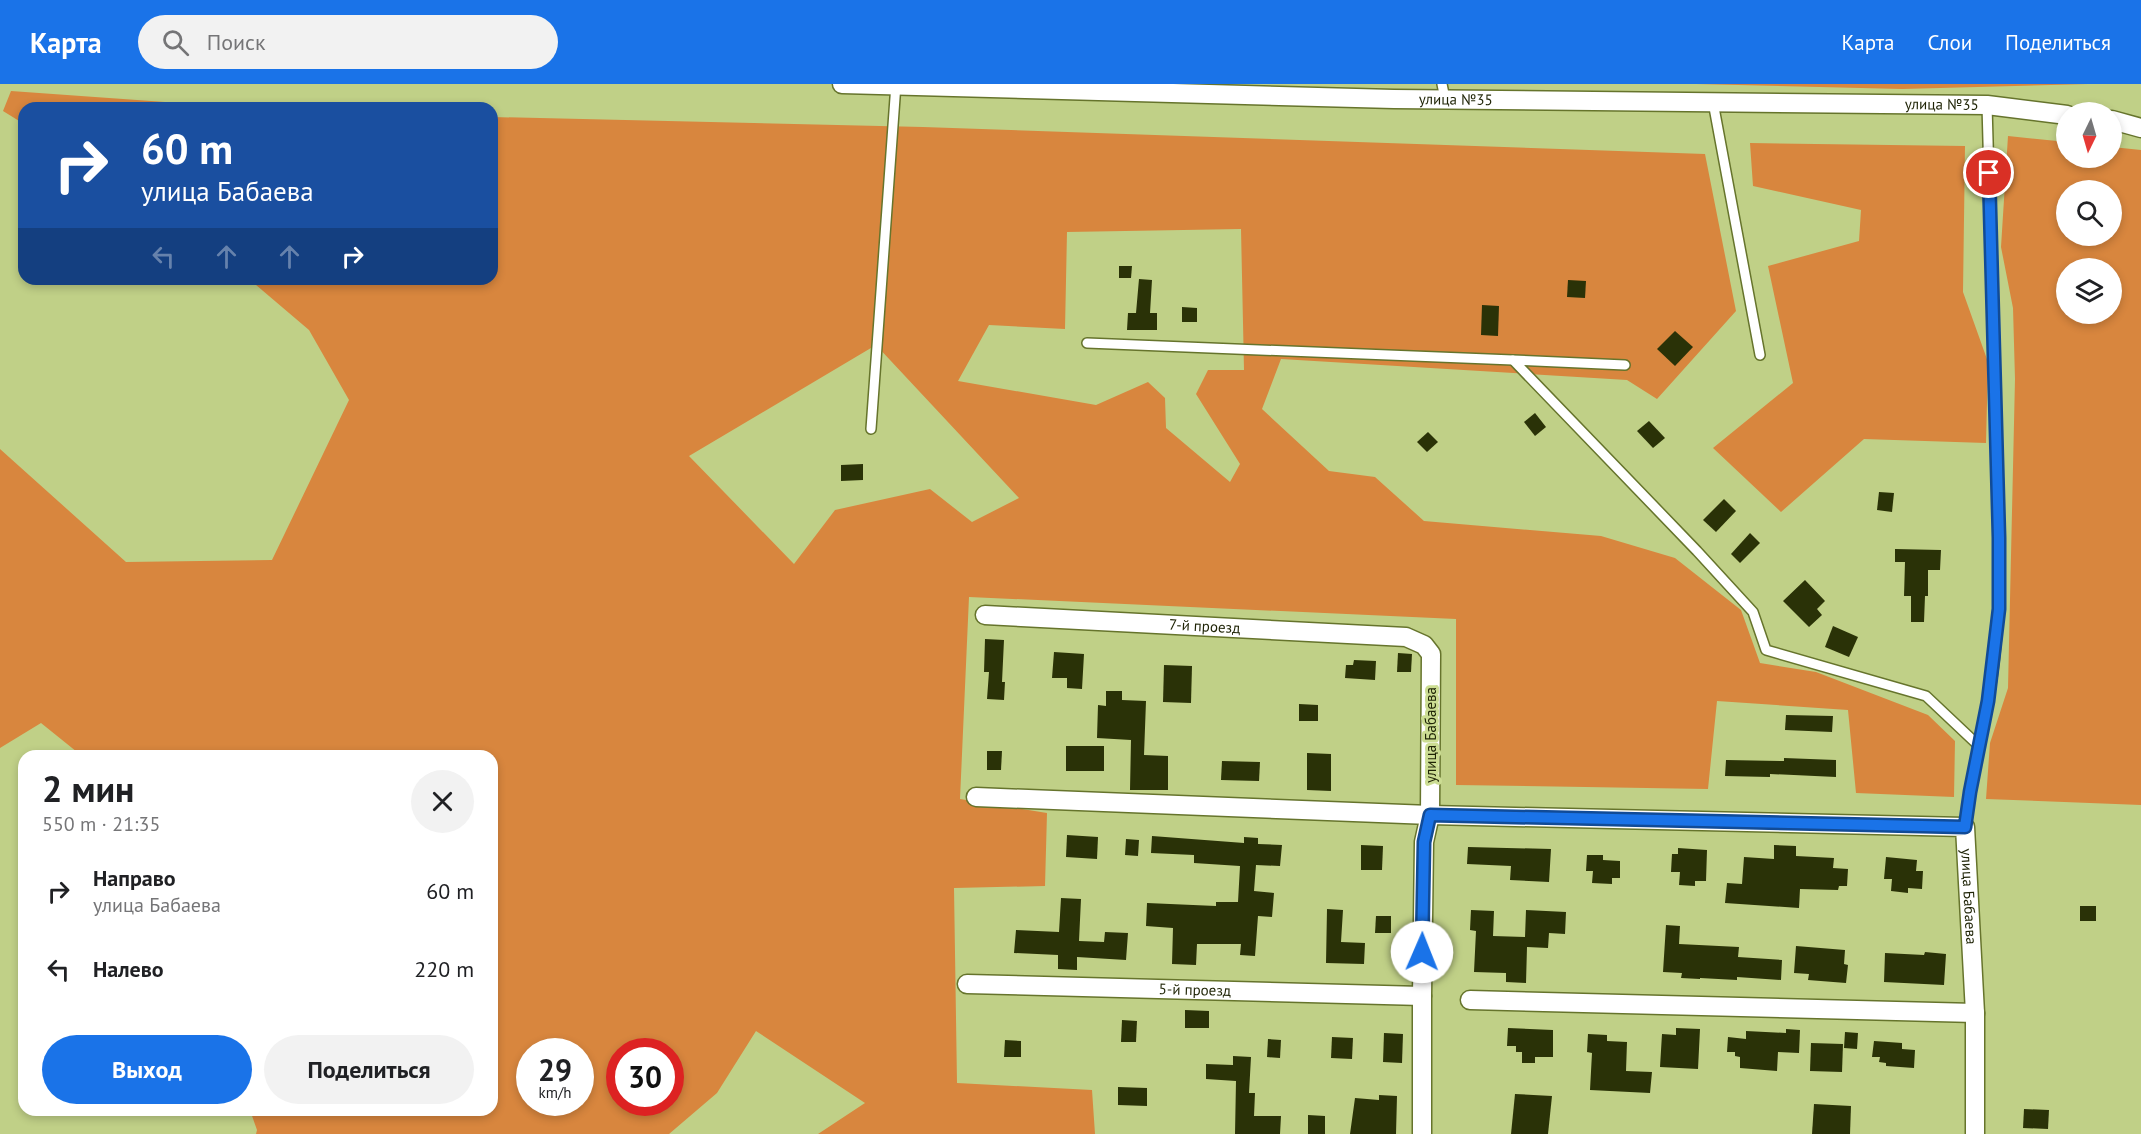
<!DOCTYPE html>
<html lang="ru">
<head>
<meta charset="utf-8">
<style>
	:root { --surface:#fff; --page:#f2f2f2; --text:#202124; --muted:#757577; --accent:#1a73e8 }
	body { margin:0; font-family:"PT Sans",sans-serif; background:var(--page); color:var(--text); height:100vh; display:flex; flex-direction:column; font-size:22px; white-space:nowrap }
	* { box-sizing:border-box; margin:0 }
	p { font-size:20px; color:var(--muted) }
	.icon { flex:none; width:33px; height:33px; fill:none; stroke:currentColor; stroke-width:2; stroke-linecap:round; stroke-linejoin:round }
	.map { position:relative; flex:1; overflow:hidden }
	.panel { position:absolute; left:18px; top:666px; width:480px; height:366px; display:flex; flex-direction:column; background:var(--surface); border-radius:18px; box-shadow:0 3px 9px #0003 }
	.panel>* { flex:none }
	.hud { position:absolute; left:18px; top:18px; width:480px; height:183px; border-radius:18px; box-shadow:0 3px 9px #0003; background:#1a4fa0; color:#fff; overflow:hidden }
	.needle { width:39px; rotate:185deg }
	.controls { position:absolute; left:2056px; top:18px; display:grid; gap:12px }
	.controls a { display:grid; place-items:center; width:66px; height:66px; border-radius:50%; background:var(--surface); box-shadow:0 3px 9px #0003; font-size:30px }
	.speed { position:absolute; left:516px; top:954px; display:flex; gap:12px; font-size:30px; font-weight:700; text-align:center }
	.speed>* { display:grid; place-content:center; width:78px; height:78px; border-radius:50%; background:var(--surface); box-shadow:0 3px 9px #0003; line-height:1 }
	.speed small { font-size:15px; font-weight:400 }
	.speed .limit { border:9px solid #d22; background:#fff; color:#111 }
	.pin { position:absolute; display:grid; place-items:center; width:51px; height:51px; color:#fff; margin:-26px; border:3px solid #fff; border-radius:50%; box-shadow:0 2px 6px #0007 }
	.me { position:absolute; width:66px; margin:-33px; rotate:1deg; stroke-linejoin:round; filter:drop-shadow(0 0 4px #0008) }
	.turn { display:flex; align-items:center; gap:21px; height:126px; padding:0 24px; font-size:27px }
	.turn .icon { width:78px; height:78px; stroke-width:2.5 }
	.turn b { display:block; font-size:42px; line-height:51px }
	.lanes { display:flex; align-items:center; height:57px; padding:0 24px; background:#0003; justify-content:center; gap:30px; direction:ltr }
	.lanes .off { opacity:.35 }
	.round { display:grid; place-items:center; flex:none; width:63px; height:63px; border-radius:32px; background:var(--page) }
	.head { display:flex; align-items:center; justify-content:space-between; height:102px; padding:0 24px }
	h1 { font-size:36px; font-weight:700; line-height:45px }
	.button { display:flex; gap:12px; margin-top:auto; padding:12px 24px }
	.button a { flex:1; height:69px; border-radius:36px; background:var(--accent); color:#fff; font-size:24px; font-weight:700; line-height:69px; text-align:center }
	.button a+a { background:var(--page); color:var(--text) }
	ul { padding:0; list-style:none }
	li { display:flex; align-items:center; gap:18px; height:78px; padding:0 24px }
	li div { flex:1 }
	li b { display:block; font-size:22px }
	li em { font-style:normal }
	header { display:flex; align-items:center; gap:36px; box-sizing:border-box; height:84px; padding:0 30px; background:var(--accent); color:#fff }
	header strong { font-size:28px }
	nav { display:flex; gap:33px; margin-inline-start:auto; font-size:21px }
	.search { width:420px; height:54px; background:var(--page); display:flex; align-items:center; gap:15px; box-sizing:border-box; padding:0 21px; border-radius:33px; color:var(--muted); font-size:22px }
	.map>svg:first-child { display:block }
	.green { fill:#d8863e; fill-rule:evenodd }
	.building { fill:#2a3207 }
	.lines { fill:none; stroke-linecap:round; stroke-linejoin:round }
	.service-casing { stroke:#66742c; stroke-width:12 }
	.minor-casing { stroke:#66742c; stroke-width:21 }
	.service { stroke:#fff; stroke-width:9 }
	.minor { stroke:#fff; stroke-width:18 }
	.route-casing { stroke:#114b97; stroke-width:15 }
	.route { stroke:#1a73e8; stroke-width:10 }
	.labels { text-anchor:middle; stroke-width:6; stroke-linejoin:round; paint-order:stroke }
	.street-label { font-size:15px; fill:#1f2406; stroke:#ccdd93 }
</style>
</head>
<body>
<header>
<strong>Карта</strong>
<div class="search"><svg class="icon" aria-label="search" viewBox="0 0 24 24"><circle cx="10" cy="10" r="6"/><path d="M15 15l6 6"/></svg>Поиск</div>
<nav><a>Карта</a><a>Слои</a><a>Поделиться</a></nav>
</header>
<div class="map">
<svg width="2141" height="1050" viewBox="0 0 2141 1050">
	<rect width="100%" height="100%" fill="#c0d087"/>
	<g class="green">
		<polygon points="1696,0 2088,0 1902,5"/>
		<polygon points="11,7 249,24 24,24 24,40 3,27"/>
		<path d="M492,33L923,43L1705,70L1736,227L1657,315L1627,296L1281,275L1262,325L1329,387L1375,393L1424,437L1601,452L1675,474L1741,526L1760,579L1816,588L1928,631L1955,657L1954,713L1856,709L1848,626L1717,617L1708,705L1456,701V535L969,513L960,715L1047,729L1045,802L954,804L957,999L1092,1006L1095,1050H818L865,1019L756,947L717,1009L669,1050H256L257,1046L250,1026H492V672H82L41,639L0,664V365L126,478L272,476L349,316L309,246L249,195H492ZM1241,145L1244,286H1208L1196,310L1240,380L1230,398L1166,344L1165,314L1148,298L1096,321L958,297L989,241L1065,245L1067,148ZM876,261L1019,414L972,438L930,405L835,426L794,480L689,372ZM530,968H580V1018H530ZM620,968H670V1018H620Z"/>
		<path d="M2008,52L2067,58V74H2112V63L2141,66V721L1986,715L1990,659L2008,604L2015,295L2013,224L2001,163ZM2112,106V152H2067V106ZM2112,184V230H2067V184Z"/>
		<polygon points="1750,59 1965,62 1963,208 1988,278 1986,359 1864,355 1781,428 1713,364 1793,299 1768,182 1859,157 1861,126 1753,102"/>
	</g>
	<g class="building">
		<polygon points="1119,182 1132,182 1131,194 1119,194"/>
		<polygon points="1139,195 1152,196 1150,229 1157,229 1157,246 1127,246 1128,229 1136,229"/>
		<polygon points="1568,196 1586,197 1585,214 1567,213"/>
		<polygon points="1482,221 1499,222 1498,252 1481,251"/>
		<polygon points="1182,223 1197,224 1197,238 1182,238"/>
		<polygon points="1675,247 1693,263 1675,282 1657,265"/>
		<polygon points="1535,329 1546,343 1535,352 1524,338"/>
		<polygon points="1649,337 1665,354 1653,364 1637,347"/>
		<polygon points="1428,348 1438,358 1427,368 1417,358"/>
		<polygon points="863,380 863,396 841,397 841,381"/>
		<polygon points="1879,408 1894,409 1892,428 1877,426"/>
		<polygon points="1724,415 1736,427 1716,448 1703,436"/>
		<polygon points="1750,449 1760,459 1740,479 1731,470"/>
		<polygon points="1895,465 1941,466 1940,486 1928,486 1928,512 1925,512 1924,538 1911,538 1911,512 1904,512 1905,478 1895,478"/>
		<polygon points="1805,496 1825,517 1817,525 1822,531 1809,543 1783,517"/>
		<polygon points="1833,542 1858,553 1849,573 1825,563"/>
		<polygon points="985,555 1004,556 1002,598 1005,598 1004,616 987,615 989,588 984,588"/>
		<polygon points="1054,568 1084,570 1082,605 1067,604 1067,594 1052,594"/>
		<polygon points="1398,569 1412,570 1411,588 1397,588"/>
		<polygon points="1354,576 1376,577 1375,596 1345,594 1346,581 1353,581"/>
		<polygon points="1164,581 1192,582 1191,619 1163,618"/>
		<polygon points="1106,607 1122,607 1122,616 1146,617 1144,671 1168,672 1168,706 1130,706 1131,656 1097,654 1098,621 1106,622"/>
		<polygon points="1299,620 1318,621 1318,637 1299,637"/>
		<polygon points="1786,631 1833,632 1832,648 1785,646"/>
		<rect x="1066" y="662" width="38" height="25"/>
		<polygon points="987,667 1002,667 1001,686 987,686"/>
		<polygon points="1307,669 1331,670 1331,707 1307,706"/>
		<polygon points="1784,674 1836,676 1836,693 1770,690 1770,693 1725,692 1726,676 1784,677"/>
		<polygon points="1222,677 1260,678 1259,697 1221,696"/>
		<polygon points="1067,751 1098,753 1097,775 1066,773"/>
		<polygon points="1152,752 1244,759 1244,753 1258,754 1258,760 1282,761 1280,782 1256,781 1254,807 1274,809 1272,833 1258,832 1255,872 1240,871 1241,860 1197,860 1196,881 1172,880 1173,844 1146,842 1147,819 1216,822 1216,818 1238,818 1240,782 1194,779 1194,771 1151,769"/>
		<polygon points="1126,755 1139,756 1138,772 1125,771"/>
		<polygon points="1361,761 1383,762 1382,786 1361,786"/>
		<polygon points="1774,761 1796,762 1796,772 1834,774 1833,784 1848,785 1847,802 1839,802 1838,806 1800,805 1799,824 1725,819 1727,799 1742,800 1744,773 1774,775"/>
		<polygon points="1468,763 1551,765 1549,798 1510,796 1511,782 1467,780"/>
		<polygon points="1678,764 1707,766 1706,797 1695,797 1695,802 1679,801 1680,788 1671,788 1672,770 1678,770"/>
		<polygon points="1587,771 1603,771 1603,776 1620,777 1620,794 1612,794 1612,800 1592,799 1593,787 1586,787"/>
		<polygon points="1886,773 1917,776 1916,787 1923,787 1922,805 1908,804 1908,809 1891,807 1892,795 1884,795"/>
		<polygon points="1061,814 1081,815 1079,857 1104,858 1105,848 1128,849 1126,876 1077,873 1077,886 1058,885 1058,871 1014,869 1016,846 1059,848"/>
		<rect x="2080" y="822" width="16" height="15"/>
		<polygon points="1327,825 1343,826 1341,858 1365,859 1364,880 1326,879"/>
		<polygon points="1471,826 1494,827 1493,852 1525,853 1526,826 1566,828 1565,850 1549,849 1548,864 1527,863 1526,899 1506,898 1506,889 1474,888 1476,847 1470,846"/>
		<polygon points="1376,832 1391,832 1391,849 1375,849"/>
		<polygon points="1666,841 1680,842 1679,860 1739,863 1738,873 1782,876 1781,896 1737,893 1737,896 1700,894 1700,895 1681,894 1682,889 1663,888"/>
		<polygon points="1796,862 1845,866 1844,880 1848,881 1846,899 1808,896 1809,890 1794,889"/>
		<polygon points="1925,868 1946,870 1944,901 1884,898 1885,869 1924,871"/>
		<polygon points="1185,926 1209,927 1209,944 1185,944"/>
		<polygon points="1122,936 1137,937 1136,958 1121,958"/>
		<polygon points="1508,944 1553,946 1553,973 1535,973 1535,979 1522,979 1522,968 1516,968 1516,962 1507,962"/>
		<polygon points="1676,944 1700,945 1698,985 1660,983 1662,950 1676,951"/>
		<polygon points="1786,945 1800,946 1799,969 1778,968 1777,987 1740,984 1740,973 1735,972 1735,968 1727,968 1728,953 1746,955 1746,947 1786,949"/>
		<polygon points="1845,948 1858,949 1857,965 1844,964"/>
		<polygon points="1384,949 1403,950 1402,979 1383,978"/>
		<polygon points="1588,950 1607,951 1607,957 1627,958 1626,987 1652,988 1650,1009 1590,1006 1592,969 1587,968"/>
		<polygon points="1332,953 1353,954 1352,975 1331,974"/>
		<polygon points="1268,955 1281,956 1280,974 1267,973"/>
		<polygon points="1005,956 1021,957 1021,973 1004,973"/>
		<polygon points="1874,957 1902,959 1902,965 1915,966 1914,984 1886,982 1886,979 1879,978 1880,973 1872,973"/>
		<polygon points="1811,959 1843,960 1842,988 1810,987"/>
		<polygon points="1233,972 1251,973 1249,1009 1255,1009 1254,1032 1281,1032 1280,1050 1235,1050 1236,997 1206,995 1206,980 1233,981"/>
		<polygon points="1118,1003 1147,1004 1147,1022 1118,1021"/>
		<polygon points="1515,1010 1552,1012 1548,1050 1511,1050"/>
		<polygon points="1379,1011 1397,1012 1396,1050 1350,1050 1355,1014 1379,1016"/>
		<polygon points="1814,1020 1851,1022 1850,1050 1812,1050"/>
		<polygon points="2024,1025 2049,1026 2048,1045 2023,1044"/>
		<polygon points="1308,1031 1325,1032 1325,1050 1308,1050"/>
	</g>
	<g class="lines">
		<defs>
			<g id="service">
				<polyline points="1442,0 1445,15"/>
				<polyline points="1713,18 1760,271"/>
				<polyline points="1087,259 1513,276"/>
				<polyline points="1625,281 1513,276 1697,467 1753,528 1766,566 1926,612 1979,662"/>
				<polyline points="871,345 896,0"/>
				<path d="M1965,743C1972,690 1986,639 1993,586C1999,542 1999,498 1999,454L1987,21"/>
			</g>
			<g id="minor">
				<path id="s1" d="M842,0L1394,15L1987,21L2067,31"/>
				<polyline points="2112,36 2141,44"/>
				<path id="s2" d="M985,531L1406,553L1424,561L1431,570L1430,731L1424,758L1422,912V1050"/>
				<path id="s3" d="M976,713L1430,731L1965,743L1975,929V1050"/>
				<path id="s4" d="M967,900L1422,912"/>
				<polyline points="1470,916 1975,929"/>
			</g>
		</defs>
		<use href="#service" class="service-casing"/>
		<use href="#minor" class="minor-casing"/>
		<use href="#service" class="service"/>
		<use href="#minor" class="minor"/>
	</g>
	<g class="lines">
		<defs>
			<polyline id="route" points="1422,868 1424,758 1430,731 1965,743 1970,708 1988,617 1999,525 1999,454 1989,89"/>
		</defs>
		<use href="#route" class="route-casing"/>
		<use href="#route" class="route"/>
	</g>
	<g class="labels">
		<g class="street-label">
			<text dy="5" stroke="none"><textPath href="#s1" startOffset="614">улица №35</textPath></text>
			<text dy="5" stroke="none"><textPath href="#s1" startOffset="1100">улица №35</textPath></text>
			<text dy="5" stroke="none"><textPath href="#s2" startOffset="220">7-й проезд</textPath></text>
			<text transform="translate(1431 651) rotate(-90)" y="5">улица Бабаева</text>
			<text dy="5" stroke="none"><textPath href="#s3" startOffset="1059">улица Бабаева</textPath></text>
			<text dy="5" stroke="none"><textPath href="#s4" startOffset="228">5-й проезд</textPath></text>
		</g>
	</g>
</svg>
<div class="controls">
<a><svg class="needle" viewBox="-14 -14 28 28"><path d="M0-13l5 13h-10z" fill="#e53935"/><path d="M0 13l5-13h-10z" fill="#757577"/></svg></a>
<a><svg class="icon" aria-label="search" viewBox="0 0 24 24"><circle cx="10" cy="10" r="6"/><path d="M15 15l6 6"/></svg></a>
<a><svg class="icon" aria-label="layers" viewBox="0 0 24 24"><path d="M12 4l9 5-9 5-9-5zM3 14l9 5 9-5"/></svg></a>
</div>
<div class="speed"><div>29<small>km/h</small></div><div class="limit">30</div></div>
<div class="pin" style="left:1989px;top:89px;background:#d93025"><svg class="icon" aria-label="arrive" viewBox="0 0 24 24"><path d="M6 21V4h12l-3 4 3 4H6"/></svg></div>
<svg class="me" style="left:1422px;top:868px" viewBox="-20 -20 40 40"><circle r="19" fill="#fff"/><path d="M0-13L10 11 0 6-10 11z" fill="#1a73e8"/></svg>
<div class="hud">
<div class="turn"><svg class="icon" aria-label="right" viewBox="0 0 24 24"><path d="M7 20v-9h11M14 6l5 5-5 5"/></svg><div><b>60 m</b>улица Бабаева</div></div>
<div class="lanes"><svg class="icon off" aria-label="left" viewBox="0 0 24 24"><path d="M17 20v-9H6M10 6l-5 5 5 5"/></svg><svg class="icon off" aria-label="ahead" viewBox="0 0 24 24"><path d="M12 20V5M6 11l6-6 6 6"/></svg><svg class="icon off" aria-label="ahead" viewBox="0 0 24 24"><path d="M12 20V5M6 11l6-6 6 6"/></svg><svg class="icon" aria-label="right" viewBox="0 0 24 24"><path d="M7 20v-9h11M14 6l5 5-5 5"/></svg></div>
</div>
<section class="panel">
<div class="head"><div><h1>2 мин</h1><p>550 m · 21:35</p></div><a class="round"><svg class="icon" aria-label="close" viewBox="0 0 24 24"><path d="M6 6l12 12M18 6L6 18"/></svg></a></div>
<ul>
<li><svg class="icon" aria-label="right" viewBox="0 0 24 24"><path d="M7 20v-9h11M14 6l5 5-5 5"/></svg><div><b>Направо</b><p>улица Бабаева</p></div><em>60 m</em></li>
<li><svg class="icon" aria-label="left" viewBox="0 0 24 24"><path d="M17 20v-9H6M10 6l-5 5 5 5"/></svg><div><b>Налево</b></div><em>220 m</em></li>
</ul>
<div class="button"><a>Выход</a><a>Поделиться</a></div>
</section>
</div>
</body>
</html>
